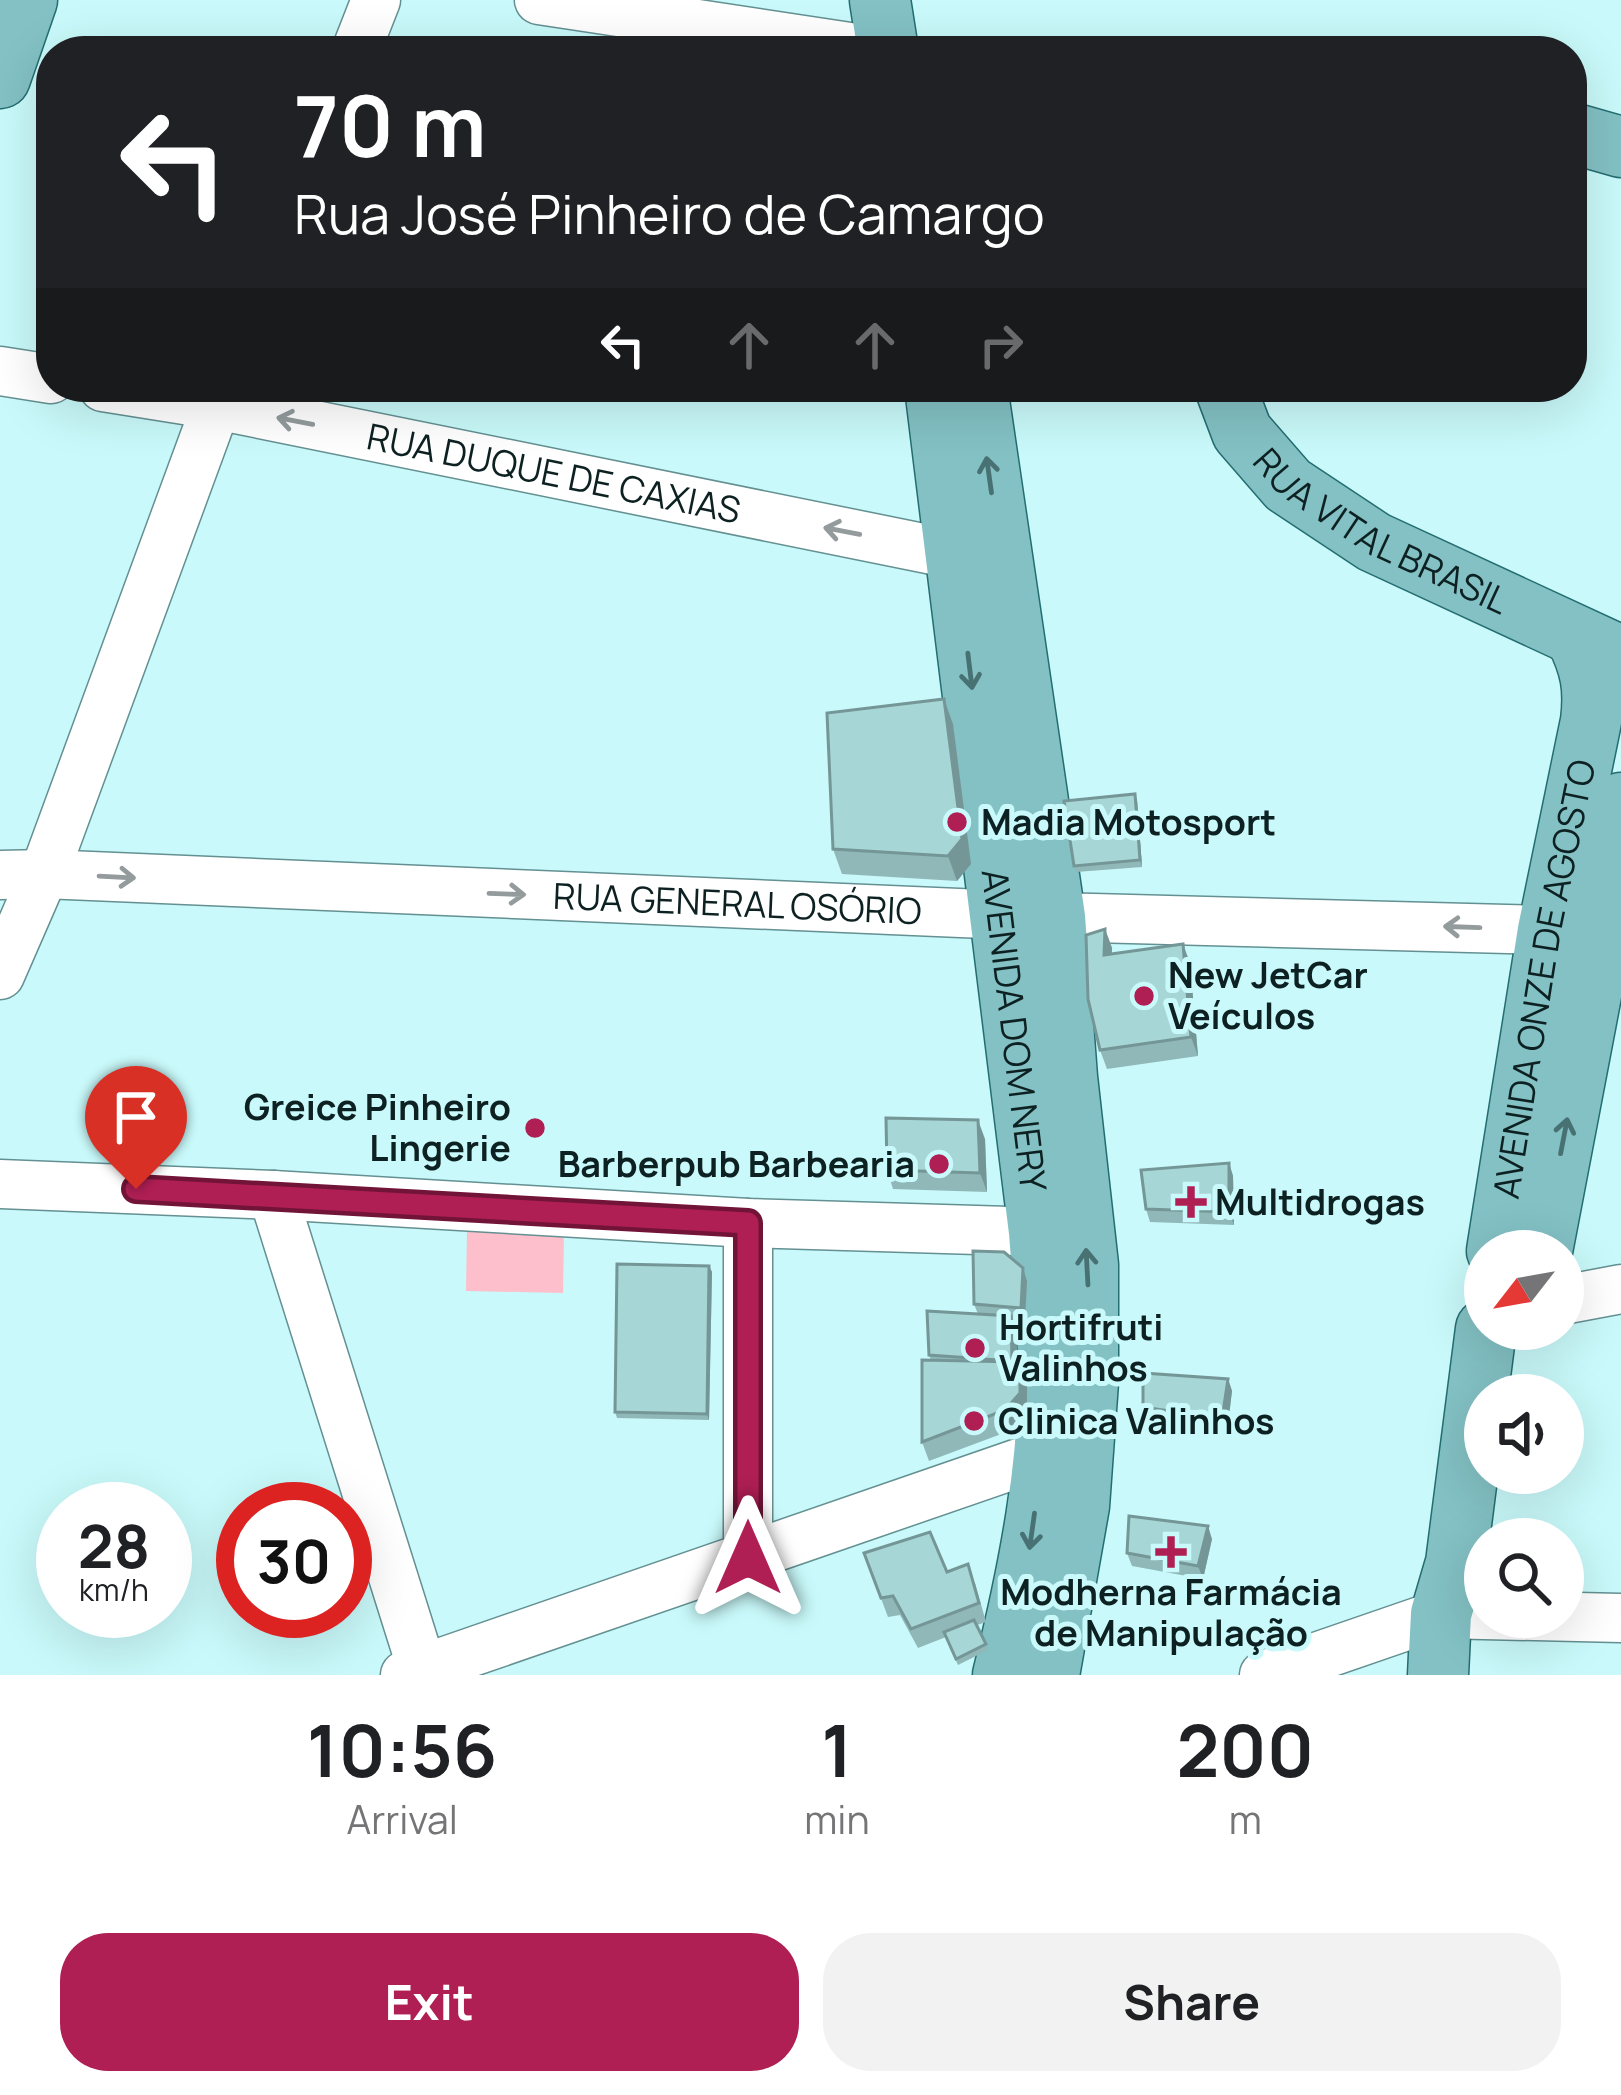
<!DOCTYPE html>
<html lang="en">
<head>
<meta charset="utf-8">
<style>
	:root { --surface:#fff; --page:#f2f2f2; --text:#202124; --muted:#757577; --accent:#af1f54 }
	body { margin:0; font-family:Manrope,sans-serif; background:var(--page); color:var(--text); height:100vh; display:flex; flex-direction:column; font-size:45px; white-space:nowrap }
	* { box-sizing:border-box; margin:0 }
	p { font-size:39px; color:var(--muted) }
	.icon { flex:none; width:66px; height:66px; fill:none; stroke:currentColor; stroke-width:2; stroke-linecap:round; stroke-linejoin:round }
	.map { position:relative; height:1675px; overflow:hidden }
	.drawer { display:flex; flex-direction:column; background:var(--surface); flex:1 }
	.drawer>* { flex:none }
	.hud { position:absolute; left:36px; top:36px; width:1551px; height:366px; border-radius:48px; box-shadow:0 12px 48px #0002; background:#202124; color:#fff; overflow:hidden }
	.needle { width:78px; rotate:239deg }
	.controls { position:absolute; left:1464px; top:1230px; display:grid; gap:24px }
	.controls a { display:grid; place-items:center; width:120px; height:120px; border-radius:50%; background:var(--surface); box-shadow:0 12px 48px #0002; font-size:60px }
	.speed { position:absolute; left:36px; top:1482px; display:flex; gap:24px; font-size:60px; font-weight:700; text-align:center }
	.speed>* { display:grid; place-content:center; width:156px; height:156px; border-radius:50%; background:var(--surface); box-shadow:0 12px 48px #0002; line-height:1 }
	.speed small { font-size:30px; font-weight:400 }
	.speed .limit { border:18px solid #d22; background:#fff; color:#111 }
	.pin { position:absolute; display:grid; place-items:center; width:102px; height:102px; color:#fff; margin:-123px -51px; border-radius:50% 50% 50% 0; rotate:-45deg; box-shadow:0 0 12px #0007 }
	.pin .icon { rotate:45deg }
	.me { position:absolute; width:132px; margin:-66px; rotate:0deg; stroke-linejoin:round; filter:drop-shadow(0 0 9px #0008) }
	.turn { display:flex; align-items:center; gap:42px; height:252px; padding:0 60px; font-size:54px }
	.turn .icon { width:156px; height:156px; stroke-width:2.5 }
	.turn b { display:block; font-size:84px; line-height:102px }
	.lanes { display:flex; align-items:center; height:114px; padding:0 60px; background:#0003; justify-content:center; gap:60px; direction:ltr }
	.lanes .off { opacity:.35 }
	.eta { display:flex; justify-content:space-evenly; align-items:center; height:204px; text-align:center }
	.eta b { font-size:72px; font-weight:700; line-height:84px }
	.primary-button { display:flex; gap:24px; margin-top:auto; padding:24px 60px }
	.primary-button a { flex:1; height:138px; border-radius:48px; background:var(--accent); color:#fff; font-size:48px; font-weight:700; line-height:138px; text-align:center }
	.primary-button a+a { background:var(--page); color:var(--text) }
	.map>svg:first-child { display:block }
	.green { fill:#fdbfcb }
	.lines { fill:none; stroke-linecap:round; stroke-linejoin:round }
	.minor-casing { stroke:#649092; stroke-width:51 }
	.major-casing { stroke:#246e71; stroke-width:63 }
	.minor { stroke:#fff; stroke-width:48 }
	.major { stroke:#83c1c4; stroke-width:60 }
	.wall { fill:#90b8b9 }
	.shaded-wall { fill:#759696 }
	.building { fill:#a7d6d7; stroke:#759696; stroke-width:3 }
	.oneway { stroke:#939b9c }
	.oneway2 { stroke:#487173 }
	.route-casing { stroke:#721437; stroke-width:30 }
	.route { stroke:#af1f54; stroke-width:21 }
	.poi-dot { fill:#af1f54; stroke:#c9f9fa; stroke-width:4.5 }
	.labels { text-anchor:middle; stroke-width:10; stroke-linejoin:round; paint-order:stroke }
	.street-label { font-size:36px; fill:#0e2122; stroke:#c9f9fa }
	.poi-label { font-size:36px; font-weight:bold; fill:#0e2122; stroke:#c9f9fa; text-anchor:start }
</style>
</head>
<body>
<div class="map">
<svg width="1621" height="1675" viewBox="0 0 1621 1675">
	<rect width="100%" height="100%" fill="#c9f9fa"/>
	<polygon class="green" points="467,1230 564,1232 563,1293 466,1291"/>
	<g class="lines">
		<defs>
			<g id="minor">
				<polyline points="539,0 876,51"/>
				<polyline points="356,51 376,0"/>
				<polyline points="0,371 51,379"/>
				<path id="s1" d="M103,387L216,405L987,561"/>
				<path id="s2" d="M0,875L44,874L1055,917L1580,931"/>
				<polyline points="0,975 44,874 223,387"/>
				<polyline points="0,1184 273,1195 748,1223 1039,1232"/>
				<polyline points="273,1195 424,1675"/>
				<polyline points="748,1223 748,1559"/>
				<polyline points="1563,1300 1621,1289"/>
				<polyline points="405,1675 1042,1455"/>
				<polyline points="1264,1675 1441,1614 1621,1618"/>
			</g>
			<g id="major">
				<polyline points="880,0 888,51"/>
				<polyline points="0,78 27,0"/>
				<polyline points="1572,133 1621,147"/>
				<path id="s3" d="M935,387L1039,1232C1042,1273 1046,1313 1048,1353C1051,1460 1029,1572 1003,1675"/>
				<polyline points="977,387 1055,917 1067,1077 1088,1265 1088,1382 1079,1506 1049,1675"/>
				<path id="s4" d="M1225,387L1242,432L1288,485L1374,542L1614,653"/>
				<path id="s5" d="M1497,1251L1548,930L1591,721C1595,688 1591,667 1576,637"/>
				<polyline points="1542,1251 1603,932 1621,803"/>
				<polyline points="1438,1675 1441,1614 1456,1563 1486,1329"/>
			</g>
		</defs>
		<use href="#minor" class="minor-casing"/>
		<use href="#major" class="major-casing"/>
		<use href="#minor" class="minor"/>
		<use href="#major" class="major"/>
	</g>
	<g class="wall">
		<polygon points="953,724 971,864 957,881 842,874 833,849"/>
		<polygon points="1137,800 1142,867 1076,872 1074,866"/>
		<polygon points="1105,929 1112,948 1112,954 1190,963 1198,1056 1107,1069 1100,1050"/>
		<polygon points="985,1139 987,1192 893,1189 887,1170"/>
		<polygon points="1229,1163 1233,1176 1234,1225 1150,1222 1146,1209"/>
		<polygon points="709,1266 712,1272 709,1420 617,1418 615,1412"/>
		<polygon points="1023,1268 1027,1281 1025,1321 1012,1320 1016,1329 1017,1362 1027,1381 1027,1412 1012,1430 929,1461 922,1442 931,1360 929,1355 978,1314 974,1304"/>
		<polygon points="1228,1379 1232,1391 1227,1432 1148,1420 1143,1407"/>
		<polygon points="1212,1539 1203,1579 1132,1566 1127,1553"/>
		<polygon points="864,1553 947,1572 975,1583 986,1622 977,1625 988,1650 958,1665 946,1637 918,1648 900,1615 888,1617"/>
	</g>
	<g class="shaded-wall">
		<polygon points="944,699 953,724 971,864 957,881 948,856"/>
		<polygon points="1135,794 1137,800 1142,867 1140,860"/>
		<polygon points="1105,929 1112,948 1111,974 1104,955"/>
		<polygon points="1183,944 1190,963 1198,1056 1191,1037"/>
		<polygon points="978,1120 985,1139 987,1192 980,1173"/>
		<polygon points="1229,1163 1233,1176 1234,1225 1229,1212"/>
		<polygon points="709,1266 712,1272 709,1420 707,1414"/>
		<polygon points="1023,1268 1027,1281 1025,1321 1021,1308"/>
		<polygon points="1011,1316 1016,1329 1017,1374 1012,1361"/>
		<polygon points="1020,1362 1027,1381 1027,1412 1012,1430 1005,1410"/>
		<polygon points="1228,1379 1232,1391 1227,1432 1222,1419"/>
		<polygon points="1208,1526 1212,1539 1203,1579 1198,1566"/>
	</g>
	<g class="building">
		<polygon points="944,699 962,839 948,856 833,849 827,713"/>
		<polygon points="1135,794 1140,860 1074,866 1064,801"/>
		<polygon points="1105,929 1104,955 1183,944 1191,1037 1100,1050 1088,999 1086,935"/>
		<polygon points="886,1118 978,1120 980,1173 887,1170"/>
		<polygon points="1229,1163 1229,1212 1146,1209 1141,1170"/>
		<polygon points="973,1251 1004,1252 1023,1268 1021,1308 974,1304"/>
		<polygon points="617,1264 709,1266 707,1414 615,1412"/>
		<polygon points="927,1311 1011,1316 1012,1361 929,1355"/>
		<polygon points="922,1360 1020,1362 1020,1393 1005,1410 922,1442"/>
		<polygon points="1143,1373 1228,1379 1222,1419 1143,1407"/>
		<polygon points="1129,1516 1208,1526 1198,1566 1127,1553"/>
		<polygon points="930,1532 947,1572 968,1564 979,1603 911,1629 893,1596 881,1598 864,1553"/>
		<polygon points="974,1620 986,1644 956,1659 944,1632"/>
	</g>
	<defs><path id="oneway-shaft" d="M-6 0H5M1.5-3L5.5 0L1.5 3" fill="none" stroke-width="1.6" stroke-linecap="round" stroke-linejoin="round" transform="scale(3)"/></defs>
	<g class="oneway">
		<use href="#oneway-shaft" transform="translate(295 421) rotate(-169)"/>
		<use href="#oneway-shaft" transform="translate(842 531) rotate(-169)"/>
		<use href="#oneway-shaft" transform="translate(117 877) rotate(3)"/>
		<use href="#oneway-shaft" transform="translate(507 894) rotate(2)"/>
		<use href="#oneway-shaft" transform="translate(1462 927) rotate(-178)"/>
	</g>
	<g class="oneway2">
		<use href="#oneway-shaft" transform="translate(989 475) rotate(-98)"/>
		<use href="#oneway-shaft" transform="translate(970 671) rotate(83)"/>
		<use href="#oneway-shaft" transform="translate(1564 1136) rotate(-79)"/>
		<use href="#oneway-shaft" transform="translate(1087 1267) rotate(-93)"/>
		<use href="#oneway-shaft" transform="translate(1032 1531) rotate(98)"/>
	</g>
	<g class="lines">
		<defs>
			<polyline id="route" points="136,1189 748,1223 748,1558"/>
		</defs>
		<use href="#route" class="route-casing"/>
		<use href="#route" class="route"/>
	</g>
	<g class="poi-dot">
		<circle cx="957" cy="822" r="12"/>
		<circle cx="1144" cy="996" r="12"/>
		<circle cx="535" cy="1128" r="12"/>
		<circle cx="939" cy="1164" r="12"/>
		<path d="M1185 1184h12v12h12v12h-12v12h-12v-12h-12v-12h12z"/>
		<circle cx="975" cy="1348" r="12"/>
		<circle cx="974" cy="1421" r="12"/>
		<path d="M1165 1534h12v12h12v12h-12v12h-12v-12h-12v-12h12z"/>
	</g>
	<g class="labels">
		<g class="street-label">
			<text dy="13" stroke="none"><textPath href="#s1" startOffset="459">RUA DUQUE DE CAXIAS</textPath></text>
			<text dy="13" stroke="none"><textPath href="#s4" startOffset="222">RUA VITAL BRASIL</textPath></text>
			<text dy="13" stroke="none"><textPath href="#s2" startOffset="738">RUA GENERAL OSÓRIO</textPath></text>
			<text dy="13" stroke="none"><textPath href="#s5" startOffset="276">AVENIDA ONZE DE AGOSTO</textPath></text>
			<text dy="13" stroke="none"><textPath href="#s3" startOffset="648">AVENIDA DOM NERY</textPath></text>
		</g>
		<g class="poi-label">
			<text x="981" y="835">Madia Motosport</text>
			<text x="1168" y="988">New JetCar<tspan x="1168" dy="41">Veículos</tspan></text>
			<text x="511" y="1120" text-anchor="end">Greice Pinheiro<tspan x="511" dy="41">Lingerie</tspan></text>
			<text x="915" y="1177" text-anchor="end">Barberpub Barbearia</text>
			<text x="1215" y="1215">Multidrogas</text>
			<text x="999" y="1340">Hortifruti<tspan x="999" dy="41">Valinhos</tspan></text>
			<text x="998" y="1434">Clinica Valinhos</text>
			<text x="1171" y="1605" text-anchor="middle">Modherna Farmácia<tspan x="1171" dy="41">de Manipulação</tspan></text>
		</g>
	</g>
</svg>
<div class="controls">
<a><svg class="needle" viewBox="-14 -14 28 28"><path d="M0-13l5 13h-10z" fill="#e53935"/><path d="M0 13l5-13h-10z" fill="#757577"/></svg></a>
<a><svg class="icon" aria-label="sound" viewBox="0 0 24 24"><path d="M4 9h4l5-4v14l-5-4H4zM17 9q2 3 0 6"/></svg></a>
<a><svg class="icon" aria-label="search" viewBox="0 0 24 24"><circle cx="10" cy="10" r="6"/><path d="M15 15l6 6"/></svg></a>
</div>
<div class="speed"><div>28<small>km/h</small></div><div class="limit">30</div></div>
<div class="pin" style="left:136px;top:1189px;background:#d93025"><svg class="icon" aria-label="arrive" viewBox="0 0 24 24"><path d="M6 21V4h12l-3 4 3 4H6"/></svg></div>
<svg class="me" style="left:748px;top:1558px" viewBox="-20 -20 40 40"><path d="M0-17L14 15 0 8-14 15z" fill="#af1f54" stroke="#fff" stroke-width="4"/></svg>
<div class="hud">
<div class="turn"><svg class="icon" aria-label="left" viewBox="0 0 24 24"><path d="M17 20v-9H6M10 6l-5 5 5 5"/></svg><div><b>70 m</b>Rua José Pinheiro de Camargo</div></div>
<div class="lanes"><svg class="icon" aria-label="left" viewBox="0 0 24 24"><path d="M17 20v-9H6M10 6l-5 5 5 5"/></svg><svg class="icon off" aria-label="ahead" viewBox="0 0 24 24"><path d="M12 20V5M6 11l6-6 6 6"/></svg><svg class="icon off" aria-label="ahead" viewBox="0 0 24 24"><path d="M12 20V5M6 11l6-6 6 6"/></svg><svg class="icon off" aria-label="right" viewBox="0 0 24 24"><path d="M7 20v-9h11M14 6l5 5-5 5"/></svg></div>
</div>
</div>
<section class="drawer">
<div class="eta">
<div><b>10:56</b><p>Arrival</p></div>
<div><b>1</b><p>min</p></div>
<div><b>200</b><p>m</p></div>
</div>
<div class="primary-button"><a>Exit</a><a>Share</a></div>
</section>
</body>
</html>
